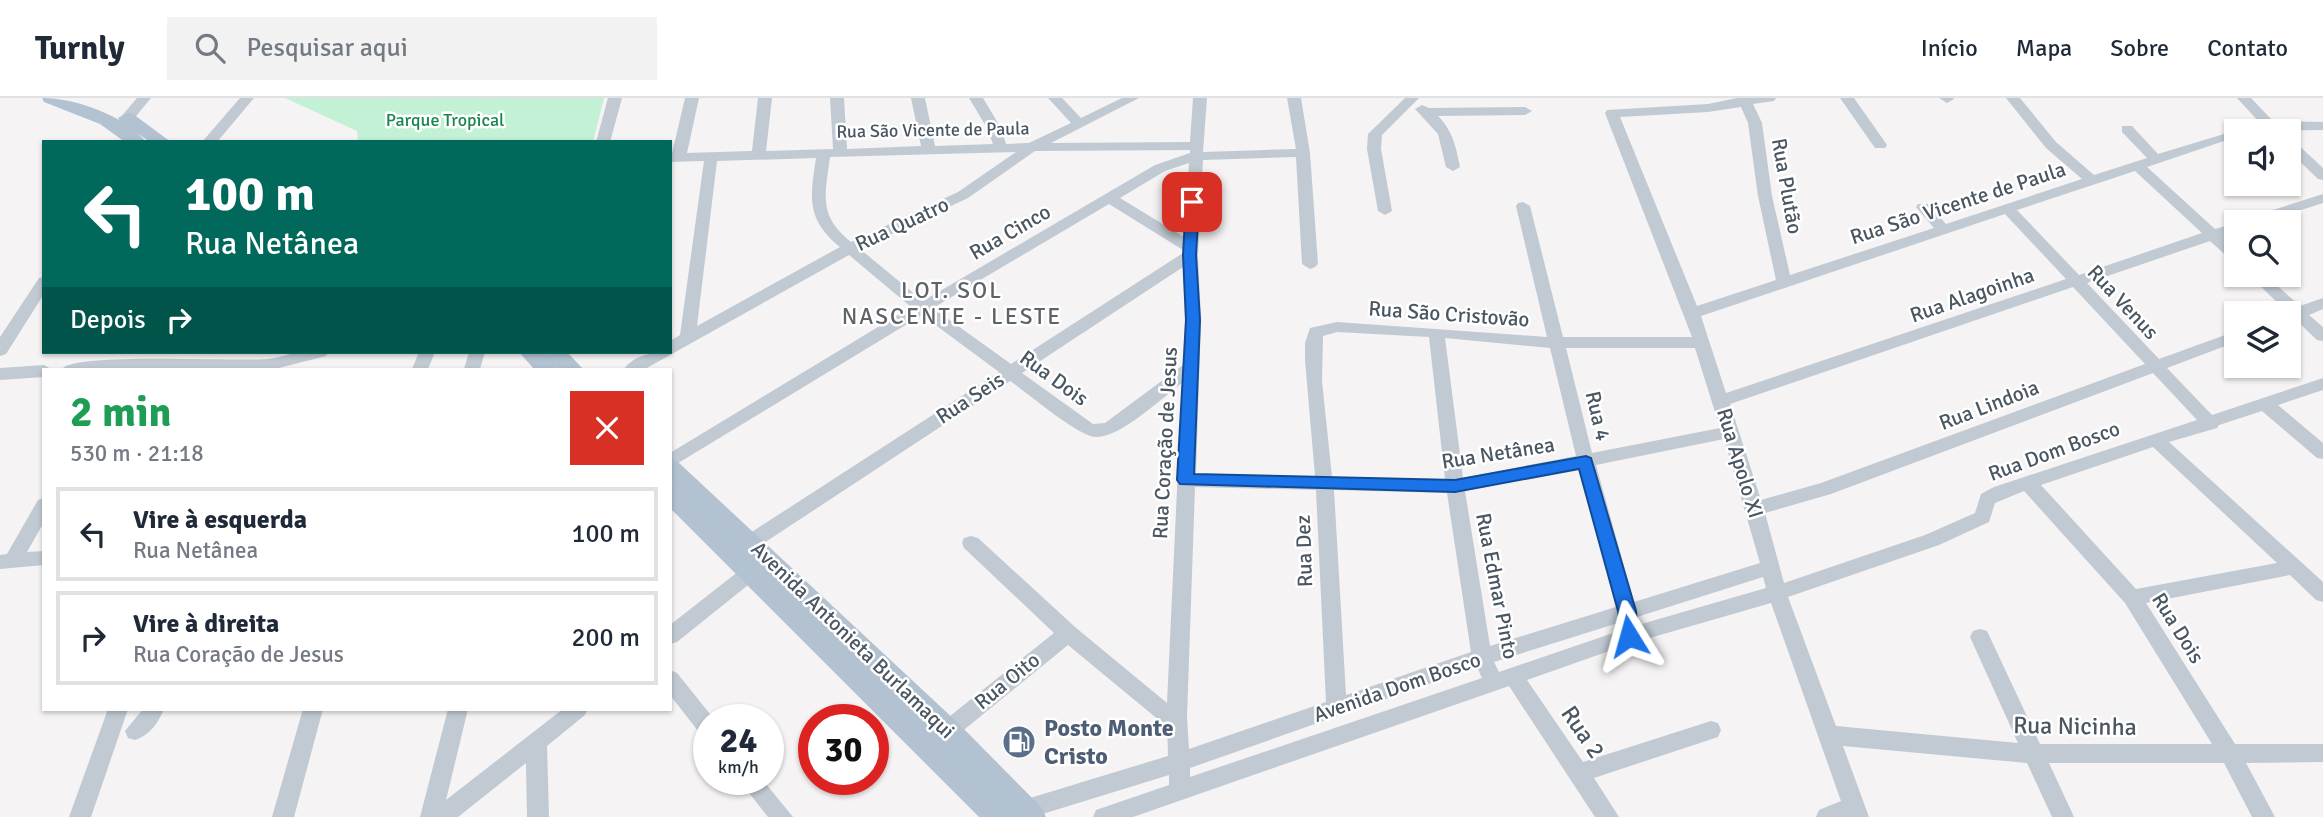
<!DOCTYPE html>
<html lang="pt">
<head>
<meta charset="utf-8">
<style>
	:root { --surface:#fff; --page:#f2f2f3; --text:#1f2937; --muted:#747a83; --line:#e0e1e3 }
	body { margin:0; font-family:Signika,sans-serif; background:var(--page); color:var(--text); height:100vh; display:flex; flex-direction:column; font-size:26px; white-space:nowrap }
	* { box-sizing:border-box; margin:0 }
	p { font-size:23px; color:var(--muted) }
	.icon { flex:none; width:38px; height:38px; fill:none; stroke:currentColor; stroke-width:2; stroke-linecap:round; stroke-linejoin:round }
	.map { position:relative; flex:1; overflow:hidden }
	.panel { position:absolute; left:42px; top:270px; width:630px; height:343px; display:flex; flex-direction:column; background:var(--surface); border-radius:0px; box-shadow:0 2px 5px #0004 }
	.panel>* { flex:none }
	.hud { position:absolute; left:42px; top:42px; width:630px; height:214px; border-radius:0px; box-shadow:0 2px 5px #0004; background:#00695c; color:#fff; overflow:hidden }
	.tools { position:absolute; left:2224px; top:21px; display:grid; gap:14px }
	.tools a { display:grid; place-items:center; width:77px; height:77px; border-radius:0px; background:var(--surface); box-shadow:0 2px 5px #0004; font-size:35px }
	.speed { position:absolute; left:693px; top:606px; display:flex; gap:14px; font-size:35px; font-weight:700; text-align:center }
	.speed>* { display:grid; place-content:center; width:91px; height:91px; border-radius:50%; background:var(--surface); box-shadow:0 2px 5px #0004; line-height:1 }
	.speed small { font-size:18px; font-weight:400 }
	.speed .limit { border:10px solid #d22; background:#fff; color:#111 }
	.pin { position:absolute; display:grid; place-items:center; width:60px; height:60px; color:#fff; margin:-30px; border-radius:14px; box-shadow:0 4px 10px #0006 }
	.me { position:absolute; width:77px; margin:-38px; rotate:352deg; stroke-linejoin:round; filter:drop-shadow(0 0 5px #0008) }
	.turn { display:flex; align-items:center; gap:24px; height:147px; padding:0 28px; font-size:32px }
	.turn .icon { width:91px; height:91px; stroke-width:2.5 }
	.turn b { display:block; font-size:49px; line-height:60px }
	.then { display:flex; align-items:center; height:66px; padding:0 28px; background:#0003; gap:14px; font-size:26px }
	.round { display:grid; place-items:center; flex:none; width:74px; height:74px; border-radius:0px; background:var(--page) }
	.overview { display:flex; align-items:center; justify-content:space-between; height:119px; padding:0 28px }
	h1 { font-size:42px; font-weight:700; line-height:52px; color:#1e9e55 }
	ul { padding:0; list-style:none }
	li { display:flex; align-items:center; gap:21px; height:94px; margin:0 14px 10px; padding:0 14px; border:4px solid var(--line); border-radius:0px }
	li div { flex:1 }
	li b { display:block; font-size:26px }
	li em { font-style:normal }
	header { display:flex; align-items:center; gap:42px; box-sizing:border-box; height:98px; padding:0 35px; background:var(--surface); border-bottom:2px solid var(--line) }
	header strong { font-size:33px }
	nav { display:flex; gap:38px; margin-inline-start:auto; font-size:24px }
	.search { width:490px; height:63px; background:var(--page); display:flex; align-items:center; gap:18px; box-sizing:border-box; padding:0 24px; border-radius:0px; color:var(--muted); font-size:26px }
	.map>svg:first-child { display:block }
	.green { fill:#c3f1d5 }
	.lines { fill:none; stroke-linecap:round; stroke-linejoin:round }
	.minor { fill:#c1cad2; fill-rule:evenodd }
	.major { fill:#b3c2d1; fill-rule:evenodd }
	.route { fill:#1a73e8; stroke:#114b97; stroke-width:2 }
	.labels { text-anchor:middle; stroke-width:5; stroke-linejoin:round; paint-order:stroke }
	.far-park-label { font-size:18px; fill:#17864f; stroke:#fff }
	.far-street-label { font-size:18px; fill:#4a5661; stroke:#fff }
	.street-label { font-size:21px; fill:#4a5661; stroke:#fff }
	.neighbourhood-label { font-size:23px; letter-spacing:2px; fill:#5f6368; stroke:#fff }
	.near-street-label { font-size:24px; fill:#4a5661; stroke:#fff }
	.near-service-label { font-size:24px; font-weight:bold; fill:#4e5e75; stroke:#fff; text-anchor:start }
</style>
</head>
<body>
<header>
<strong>Turnly</strong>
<div class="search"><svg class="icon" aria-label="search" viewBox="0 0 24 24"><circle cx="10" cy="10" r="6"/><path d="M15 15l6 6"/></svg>Pesquisar aqui</div>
<nav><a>Início</a><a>Mapa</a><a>Sobre</a><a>Contato</a></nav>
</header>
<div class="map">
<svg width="2323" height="719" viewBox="0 0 2323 719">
	<rect width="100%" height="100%" fill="#f5f3f3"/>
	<polygon class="green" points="285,0 604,0 593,44 358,44 357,33"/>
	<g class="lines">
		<g class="minor">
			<polygon points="137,0 151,0 132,23 122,23 120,20"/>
			<polygon points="240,0 254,0 217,44 202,44"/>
			<polygon points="608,0 622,0 610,44 596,44"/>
			<path d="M685,0H699L687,55L752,53L758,0H772L766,53L833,51L830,0H844L847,51L921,48L911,0H925L935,48L993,46L987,30L969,0H983L1001,30L1006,46L1029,45L1071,25L1048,0H1062L1081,20L1122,0H1139L1051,45L1190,44L1193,0H1207L1203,54L1296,51L1287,0H1301L1310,55L1318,166L1315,169L1310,171L1302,166L1296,59L1203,62L1198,157L1201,222L1196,376L1315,378L1305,262V245L1310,230L1337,224L1547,239L1516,108L1518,105L1523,104L1530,108L1563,239H1692L1605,15L1607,12L1708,6L1737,0H1776L1774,3L1753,6L1762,25L1772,98L1790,177L1934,130L1916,109L1918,106H1928L1946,126L2082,81L2046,50L2006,0H2020L2056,44L2094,77L2147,60L2122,34V28H2132L2158,56L2260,25L2237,0H2251L2273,23L2323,24V32L2236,33V39L2147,69L2215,131L2236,125V134L2223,139L2236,151V164L2231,162L2210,143L2087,185L2159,261L2236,233V244L2167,270L2212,317L2323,280V292L2278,307L2323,345V361L2317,360L2262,313L2219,327L2217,330L2169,344L2323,484V504L2316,502L2290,477L2146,505L2235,646H2323V664L2246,665L2275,719H2252L2224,665H2049L2074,719H2052L2027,665L1843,648L1869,719H1816L1819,712L1841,703L1771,505L1629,546L1527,582L1583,664L1711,623L1718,625L1721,632L1718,639L1594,680L1619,719H1595L1509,588L1133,719H1093L1096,712L1169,687V677L1033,719H989L992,712L1000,709L1168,658L1167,626L1160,623L1068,547L954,640L947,642L940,640L937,633L940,626L1054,535L964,450L962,445L964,440L971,438L978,440L1075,529L1167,605L1182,285C1162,300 1120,340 1096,339C1077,338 1028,295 1010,283L758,449L751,451L744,449L742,444L744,439L999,274L922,217L670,370V355L911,209L849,157L645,271H624C634,257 653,254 670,254V243L680,237L704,63L670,64ZM1741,9L1748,25L1758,98L1776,182L1697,208L1620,19L1708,14ZM1190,52V55L1155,67L923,203L860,151L968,100L1035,53ZM1016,54L958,94L851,144C818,117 825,98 830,59ZM816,60C810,100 806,121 840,149L697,228L717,63ZM1189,65L1184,139L1120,100L1165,73ZM2135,73L2202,135L2079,177L2017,112ZM1109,106L1183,152V155L1011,266L933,210ZM2005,116L2066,181L1726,295L1701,218ZM1183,169L1185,222L1183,267L1105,325L1093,326L1022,275ZM2073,189L2145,266L1821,385L1761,402L1730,306ZM1337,234L1429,239L1445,381L1332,379L1322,283L1323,238ZM1445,240L1550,250L1576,358L1463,380ZM1566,250H1695L1720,330L1592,355ZM2153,275L2197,322L1994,389L1981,396L1975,415L1925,437L1784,485L1765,415L1831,396ZM1724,341L1760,465L1634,504L1596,367ZM2153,349L2277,465L2136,491L2041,387ZM1579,370L1616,509L1490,548L1465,393ZM1195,389L1316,392L1326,604L1189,651L1187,619ZM1334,392L1447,395L1471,554L1346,597ZM2024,393L2125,505L2212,646H2040L1987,533L1980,531L1973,533L1970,539L2018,645L1836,628L1788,499L1939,447L1989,424L1995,405ZM1763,479L1766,490L1638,527L1637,519ZM1618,525L1619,533L1499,574L1494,564ZM1477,569L1482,580L1190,679V670Z"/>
			<polygon points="1405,0 1419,0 1382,37 1381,51 1392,113 1385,117 1378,113 1367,51 1368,36"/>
			<polygon points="1840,0 1854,0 1887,47 1885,50 1875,50"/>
			<polygon points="1939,0 1953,0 1954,1 1947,5"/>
			<path d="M1422,7L1429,10L1525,9L1532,13L1525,17L1438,18C1453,33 1456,49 1460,69L1453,73L1446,69L1438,36L1415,11Z"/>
			<polygon points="2289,42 2294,43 2323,70 2323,82 2318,81 2289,53"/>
			<polygon points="2323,96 2323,105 2264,124 2243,124 2245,121"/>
			<polygon points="2249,177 2265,177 2300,208 2323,200 2323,211 2309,217 2323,229 2323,243 2317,242 2296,222 2289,224 2289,215 2283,215 2287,214"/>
			<polygon points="44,179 44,196 6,256 0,258 0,239 39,180"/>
			<path d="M299,254H328L326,258L275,271H62C74,254 237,264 267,261C278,260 289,256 299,254Z"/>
			<polygon points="419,254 435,254 428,271 412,271"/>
			<polygon points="469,254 485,254 480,271 464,271"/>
			<polygon points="44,267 51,271 44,271 44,279 0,282 0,270"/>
			<polygon points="44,400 44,424 27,454 44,453 44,467 0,471 0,457 7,456 38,402"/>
			<polygon points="751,466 758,469 760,474 758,479 677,544 670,546 670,527 744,469"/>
			<polygon points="670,572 677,575 714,621 709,621 709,640 702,638 670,597"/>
			<polygon points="108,611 128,611 91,719 69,719"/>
			<path d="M143,611H164C158,625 150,637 135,642L128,640L125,633Z"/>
			<polygon points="303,611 323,611 294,719 272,719"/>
			<polygon points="448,611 468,611 446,702 563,611 588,611 585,617 547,648 549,719 527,719 526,665 458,719 420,719"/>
			<polygon points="738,681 762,681 793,719 768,719"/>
		</g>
		<g class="major">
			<path d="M42,0C75,0 124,17 146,44H125L100,26L44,4Z"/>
			<polygon points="127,15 133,16 171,44 150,44 121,24 118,20"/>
			<polygon points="519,254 542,254 545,257 544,254 567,254 583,271 559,271 556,268 558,271 534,271"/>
			<polygon points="670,361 678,364 957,624 1042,710 1046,719 979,719 670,410 670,386 673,387 670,384"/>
		</g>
	</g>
	<polygon class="route" points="1192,100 1199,104 1196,157 1200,222 1194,376 1455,382 1586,358 1591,360 1636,513 1638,538 1635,544 1629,546 1623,544 1618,513 1579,371 1455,394 1180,386 1177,382 1186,222 1183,157 1186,104"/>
	<defs>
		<symbol id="fuel-disc" viewBox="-11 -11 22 22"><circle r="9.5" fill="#5c6f8a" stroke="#fff"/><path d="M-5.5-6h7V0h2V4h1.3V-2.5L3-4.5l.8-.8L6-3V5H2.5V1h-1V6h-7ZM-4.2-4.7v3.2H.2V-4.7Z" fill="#fff"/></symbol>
	</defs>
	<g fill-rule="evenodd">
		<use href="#fuel-disc" x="1000" y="625" width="38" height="38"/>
	</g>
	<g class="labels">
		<g class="far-park-label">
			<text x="445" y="28">Parque Tropical</text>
		</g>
		<g class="far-street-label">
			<text transform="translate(933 32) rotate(-1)" y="6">Rua São Vicente de Paula</text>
		</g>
		<g class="street-label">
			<text transform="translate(1787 88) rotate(80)" y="7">Rua Plutão</text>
			<text transform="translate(1958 105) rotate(-18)" y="7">Rua São Vicente de Paula</text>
			<text transform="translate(902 126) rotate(-25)" y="7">Rua Quatro</text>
			<text transform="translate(1010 134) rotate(-30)" y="7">Rua Cinco</text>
			<text transform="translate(1972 197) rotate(-19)" y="7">Rua Alagoinha</text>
			<text transform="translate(2123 204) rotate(47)" y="7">Rua Venus</text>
			<text transform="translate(1449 216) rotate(4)" y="7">Rua São Cristovão</text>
			<text transform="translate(1054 280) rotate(36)" y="7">Rua Dois</text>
			<text transform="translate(970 300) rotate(-33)" y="7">Rua Seis</text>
			<text transform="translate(1989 307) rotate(-21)" y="7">Rua Lindoia</text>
			<text transform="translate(1598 318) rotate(77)" y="7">Rua 4</text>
			<text transform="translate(1165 345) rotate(-87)" y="7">Rua Coração de Jesus</text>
			<text transform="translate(2054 353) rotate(-20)" y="7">Rua Dom Bosco</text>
			<text transform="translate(1498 355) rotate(-9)" y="7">Rua Netânea</text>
			<text transform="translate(1740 365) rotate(73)" y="7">Rua Apolo XI</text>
			<text transform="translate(1304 453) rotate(-92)" y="7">Rua Dez</text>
			<text transform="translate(1497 488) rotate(79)" y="7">Rua Edmar Pinto</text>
			<text transform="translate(2178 530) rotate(58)" y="7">Rua Dois</text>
			<text transform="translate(853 542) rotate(44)" y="7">Avenida Antonieta Burlamaqui</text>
			<text transform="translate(1007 583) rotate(-39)" y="7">Rua Oito</text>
			<text transform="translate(1397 589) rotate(-19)" y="7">Avenida Dom Bosco</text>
		</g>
		<g class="neighbourhood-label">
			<text x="952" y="200">LOT. SOL<tspan x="952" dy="26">NASCENTE - LESTE</tspan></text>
		</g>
		<g class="near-street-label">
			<text transform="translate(2075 628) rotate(1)" y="8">Rua Nicinha</text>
			<text transform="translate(1583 634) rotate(56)" y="8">Rua 2</text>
		</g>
		<g class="near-service-label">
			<text x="1044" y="638">Posto Monte<tspan x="1044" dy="28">Cristo</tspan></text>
		</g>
	</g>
</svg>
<div class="tools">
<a><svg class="icon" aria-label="sound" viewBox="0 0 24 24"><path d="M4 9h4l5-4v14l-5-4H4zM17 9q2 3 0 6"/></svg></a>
<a><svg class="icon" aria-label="search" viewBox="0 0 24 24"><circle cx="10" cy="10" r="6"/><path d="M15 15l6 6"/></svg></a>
<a><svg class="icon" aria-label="layers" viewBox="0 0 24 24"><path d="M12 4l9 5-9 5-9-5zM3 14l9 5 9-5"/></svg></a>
</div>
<div class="speed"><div>24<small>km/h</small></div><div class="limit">30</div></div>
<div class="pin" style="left:1192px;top:104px;background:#d93025"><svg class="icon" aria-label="arrive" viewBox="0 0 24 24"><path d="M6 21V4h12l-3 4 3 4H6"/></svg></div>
<svg class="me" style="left:1629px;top:538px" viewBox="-20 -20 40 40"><path d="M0-17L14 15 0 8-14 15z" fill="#1a73e8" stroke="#fff" stroke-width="4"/></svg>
<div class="hud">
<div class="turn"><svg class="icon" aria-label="left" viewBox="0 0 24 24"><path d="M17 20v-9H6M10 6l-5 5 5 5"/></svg><div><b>100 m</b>Rua Netânea</div></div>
<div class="then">Depois<svg class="icon" aria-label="right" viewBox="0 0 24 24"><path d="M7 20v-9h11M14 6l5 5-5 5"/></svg></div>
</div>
<section class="panel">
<div class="overview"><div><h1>2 min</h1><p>530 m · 21:18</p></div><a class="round" style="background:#d93025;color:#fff"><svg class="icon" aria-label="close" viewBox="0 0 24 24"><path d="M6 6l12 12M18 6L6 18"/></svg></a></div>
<ul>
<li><svg class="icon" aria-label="left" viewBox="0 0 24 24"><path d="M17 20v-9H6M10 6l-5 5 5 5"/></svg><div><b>Vire à esquerda</b><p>Rua Netânea</p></div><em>100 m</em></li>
<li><svg class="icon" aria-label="right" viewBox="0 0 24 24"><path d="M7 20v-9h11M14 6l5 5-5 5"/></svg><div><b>Vire à direita</b><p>Rua Coração de Jesus</p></div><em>200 m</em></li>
</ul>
</section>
</div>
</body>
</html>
